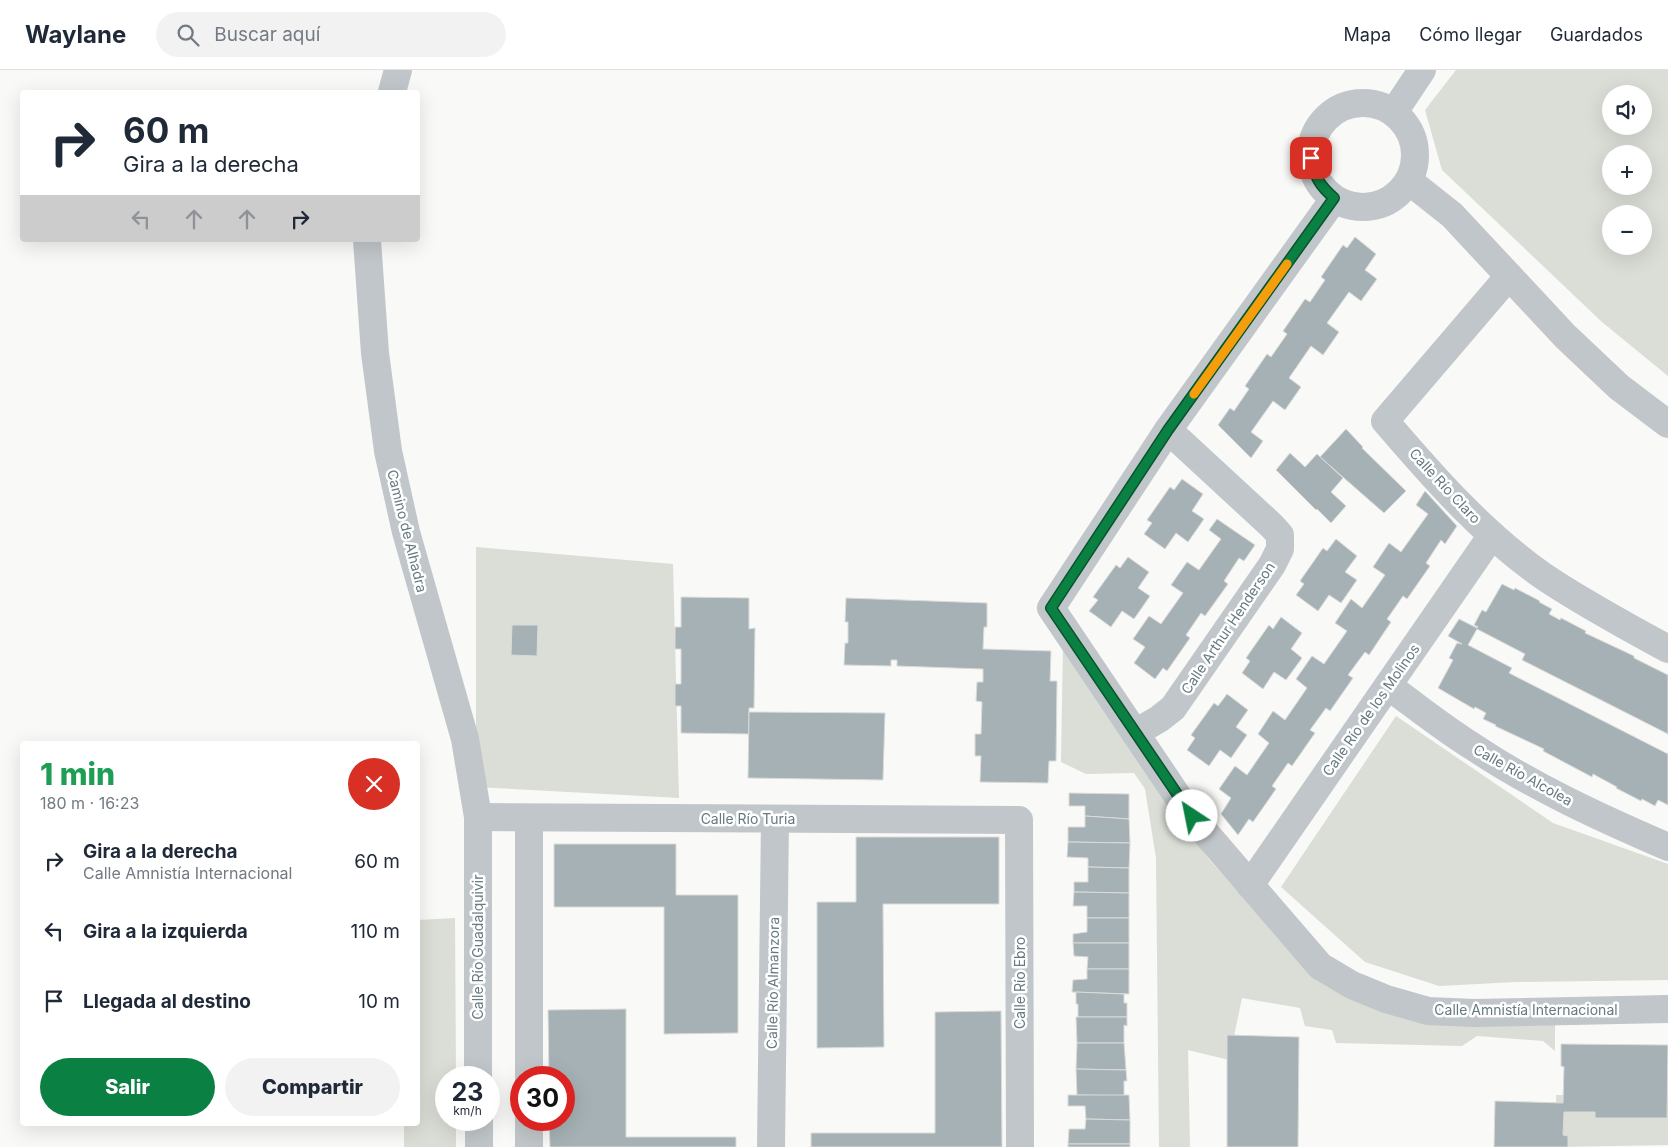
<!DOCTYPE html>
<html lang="es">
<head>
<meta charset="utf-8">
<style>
	:root { --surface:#fff; --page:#f2f2f3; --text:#1f2937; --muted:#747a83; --line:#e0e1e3; --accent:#0b8043 }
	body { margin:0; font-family:Inter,sans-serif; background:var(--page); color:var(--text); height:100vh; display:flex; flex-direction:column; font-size:19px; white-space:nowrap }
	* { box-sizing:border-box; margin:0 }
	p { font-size:16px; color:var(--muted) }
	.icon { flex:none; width:28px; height:28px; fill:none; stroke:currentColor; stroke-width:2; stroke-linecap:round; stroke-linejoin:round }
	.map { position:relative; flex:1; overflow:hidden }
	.drawer { position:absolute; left:20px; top:671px; width:400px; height:385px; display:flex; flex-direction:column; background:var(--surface); border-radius:5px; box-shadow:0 5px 20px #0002 }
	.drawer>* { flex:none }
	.banner { position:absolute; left:20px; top:20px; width:400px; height:152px; border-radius:5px; box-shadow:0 5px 20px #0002; background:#fff; color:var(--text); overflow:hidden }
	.tools { position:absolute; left:1602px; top:15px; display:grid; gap:10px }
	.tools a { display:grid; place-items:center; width:50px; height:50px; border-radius:50%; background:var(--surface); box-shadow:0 5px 20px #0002; font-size:25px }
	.speed { position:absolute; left:435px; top:996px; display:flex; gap:10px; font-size:25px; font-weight:700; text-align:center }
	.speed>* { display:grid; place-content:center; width:65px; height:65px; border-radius:50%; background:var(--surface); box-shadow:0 5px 20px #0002; line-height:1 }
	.speed small { font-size:12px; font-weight:400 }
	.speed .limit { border:8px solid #d22; background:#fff; color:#111 }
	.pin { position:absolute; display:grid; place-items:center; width:42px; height:42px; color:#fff; margin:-21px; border-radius:10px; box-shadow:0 2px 8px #0006 }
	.me { position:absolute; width:55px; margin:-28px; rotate:326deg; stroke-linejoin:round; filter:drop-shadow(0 0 4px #0008) }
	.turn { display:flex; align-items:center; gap:18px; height:105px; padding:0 20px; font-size:22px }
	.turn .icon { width:65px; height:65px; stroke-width:2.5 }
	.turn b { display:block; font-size:35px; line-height:42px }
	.lanes { display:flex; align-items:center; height:48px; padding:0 20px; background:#0003; justify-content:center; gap:25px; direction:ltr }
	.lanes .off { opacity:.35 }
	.round { display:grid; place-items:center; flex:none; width:52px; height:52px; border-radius:26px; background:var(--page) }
	.overview { display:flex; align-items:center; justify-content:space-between; height:85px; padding:0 20px }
	h1 { font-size:30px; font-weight:800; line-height:38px; color:#1e9e55 }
	.primary-button { display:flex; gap:10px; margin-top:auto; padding:10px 20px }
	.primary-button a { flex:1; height:58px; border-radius:30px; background:var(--accent); color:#fff; font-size:20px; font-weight:800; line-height:58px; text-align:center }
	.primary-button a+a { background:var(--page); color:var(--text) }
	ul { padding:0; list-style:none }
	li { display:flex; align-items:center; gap:15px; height:70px; padding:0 20px }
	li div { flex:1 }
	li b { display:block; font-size:19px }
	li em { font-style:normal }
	header { display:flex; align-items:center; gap:30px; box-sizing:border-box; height:70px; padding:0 25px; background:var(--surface); border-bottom:1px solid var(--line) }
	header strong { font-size:24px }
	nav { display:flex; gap:28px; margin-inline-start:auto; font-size:18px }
	.search { width:350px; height:45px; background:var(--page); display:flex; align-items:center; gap:12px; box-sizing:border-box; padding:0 18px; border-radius:28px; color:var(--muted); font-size:19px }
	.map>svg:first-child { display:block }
	.green { fill:#daded6; fill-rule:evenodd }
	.building { fill:#a5b1b4; stroke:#dbdbd9 }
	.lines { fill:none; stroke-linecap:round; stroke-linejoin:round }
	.minor { stroke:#c0c6c9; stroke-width:28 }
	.route-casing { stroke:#07532c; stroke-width:12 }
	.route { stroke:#0b8043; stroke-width:9 }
	.slow { stroke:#f59e0b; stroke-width:9 }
	.labels { text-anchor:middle; stroke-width:5; stroke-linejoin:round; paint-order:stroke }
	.street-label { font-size:14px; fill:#657a81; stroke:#fff }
</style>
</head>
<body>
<header>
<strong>Waylane</strong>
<div class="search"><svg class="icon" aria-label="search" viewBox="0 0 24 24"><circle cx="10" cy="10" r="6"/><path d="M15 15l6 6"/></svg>Buscar aquí</div>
<nav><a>Mapa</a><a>Cómo llegar</a><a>Guardados</a></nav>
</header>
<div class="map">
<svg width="1668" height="1077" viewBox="0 0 1668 1077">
	<rect width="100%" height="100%" fill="#f9f9f7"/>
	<g class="green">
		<path d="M1456,0H1668V306L1602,252L1442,100L1425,40ZM1611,24H1644V56H1611ZM1611,84H1644V116H1611ZM1611,144H1644V176H1611Z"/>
		<polygon points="476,477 673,494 679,728 476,717"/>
		<polygon points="1063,575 1207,787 1313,907 1555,951 1555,981 1543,971 1477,966 1462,976 1336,973 1332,960 1305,956 1300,938 1242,928 1229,990 1188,980 1190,1077 1159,1077 1156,788 1145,719 1134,703 1086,704 1061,692"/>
		<polygon points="1396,646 1553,753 1668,794 1668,910 1516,912 1439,916 1365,892 1281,817"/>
		<polygon points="455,848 456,1007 446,1008 446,1050 456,1050 456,1077 404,1077 404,1054 418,1054 418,850"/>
		<polygon points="1556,1025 1668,1028 1668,1075 1558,1077"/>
	</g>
	<g class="building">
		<polygon points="1355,167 1376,184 1365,200 1377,209 1361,231 1349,222 1327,253 1339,262 1323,285 1311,276 1289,308 1301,317 1285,340 1273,331 1251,362 1263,371 1251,388 1218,355 1230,338 1234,341 1249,319 1245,316 1267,284 1271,287 1287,264 1283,261 1305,229 1310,232 1325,210 1321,207 1343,175 1347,178"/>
		<polygon points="1346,359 1363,377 1362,378 1406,421 1384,443 1320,387"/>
		<polygon points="1290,383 1305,397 1317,384 1343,408 1331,422 1346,436 1331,453 1317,439 1316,440 1276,400"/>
		<polygon points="1182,409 1203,424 1192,441 1204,449 1188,472 1176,463 1165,479 1144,464 1152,453 1147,450 1170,417 1174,420"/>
		<polygon points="1425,421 1457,456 1445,474 1441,470 1426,493 1430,496 1407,529 1403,526 1387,549 1391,552 1369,585 1365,582 1348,605 1353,608 1330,641 1326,638 1310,660 1315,663 1292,696 1288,693 1272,716 1276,719 1253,752 1249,749 1238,765 1221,744 1231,728 1219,719 1235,696 1247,705 1269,673 1258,664 1273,641 1285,650 1307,618 1296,609 1312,586 1324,594 1347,561 1335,553 1351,529 1362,538 1385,505 1373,497 1389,473 1401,482 1428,444 1416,435"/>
		<polygon points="1217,449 1255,475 1244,491 1239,488 1224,511 1228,514 1205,546 1201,543 1186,565 1190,568 1167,601 1163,598 1155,609 1134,593 1145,577 1133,569 1149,546 1161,554 1183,523 1171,515 1187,492 1199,500 1221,469 1209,460"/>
		<polygon points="1336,469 1357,486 1345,502 1357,510 1341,533 1329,525 1318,541 1296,525 1304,514 1300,511 1323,478 1327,481"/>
		<polygon points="1128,487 1149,502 1138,518 1150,526 1134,549 1122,541 1111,557 1089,541 1098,530 1093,527 1116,495 1120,498"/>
		<polygon points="1502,514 1514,520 1515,518 1540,531 1539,532 1552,539 1549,544 1560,550 1561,548 1586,561 1585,563 1634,586 1634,588 1668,605 1668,664 1522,590 1525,584 1477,559 1468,575 1512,598 1509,603 1668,684 1668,735 1658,730 1655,736 1642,729 1641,731 1616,718 1617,717 1593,704 1592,707 1543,681 1544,679 1495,656 1496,655 1483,649 1486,643 1475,637 1474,639 1438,618 1453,590 1449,588 1457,573 1462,574 1448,566 1459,549 1477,558 1478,557 1474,555 1482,540 1486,542"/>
		<polygon points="681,527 749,528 749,559 755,558 754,638 749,638 749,664 681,663 681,636 675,636 675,614 681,614 681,579 675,579 675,557 681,557"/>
		<polygon points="846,528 987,533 987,557 984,557 983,579 1051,581 1050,611 1057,611 1056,691 1049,691 1048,713 980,712 981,686 975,686 975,664 981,664 982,632 976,631 977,612 983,612 983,599 897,596 897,590 891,590 891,596 844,595 845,573 848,573 848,552 845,552"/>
		<polygon points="1281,547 1302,563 1291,579 1302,588 1286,610 1274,602 1263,619 1242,603 1250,591 1246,588 1269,555 1273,559"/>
		<polygon points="512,555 538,555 537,586 511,585"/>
		<polygon points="1227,624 1248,640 1236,657 1247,665 1231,688 1220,680 1209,696 1187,680 1195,668 1191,665 1214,633 1218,636"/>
		<polygon points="749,642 885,643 883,710 748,708"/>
		<polygon points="1069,723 1129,724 1129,749 1085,746 1085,736 1069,736"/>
		<polygon points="1085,746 1129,749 1130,773 1068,772 1068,757 1085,757"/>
		<polygon points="856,767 999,767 999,834 883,834 884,977 817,978 817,832 856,832"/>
		<polygon points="1068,772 1130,773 1129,798 1088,797 1088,788 1067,787"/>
		<polygon points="554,774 676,774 676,825 738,825 738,963 664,964 664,837 554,837"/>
		<polygon points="1088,797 1129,798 1129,823 1074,822 1074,812 1088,812"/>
		<polygon points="1074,822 1129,823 1129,848 1087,848 1087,836 1073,836"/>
		<polygon points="1087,848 1129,848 1129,873 1073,873 1073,864 1087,862"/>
		<polygon points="1073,873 1129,873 1129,899 1087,899 1088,887 1074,886"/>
		<polygon points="1087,899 1129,899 1129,924 1072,922 1073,910 1087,909"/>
		<polygon points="1076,922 1124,924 1124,933 1127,933 1127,947 1078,947 1078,934 1076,934"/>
		<polygon points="626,939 626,1067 736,1067 736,1077 550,1077 549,1050 564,1050 564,1008 549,1008 548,940"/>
		<polygon points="1001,941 1002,1077 811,1077 811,1063 935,1063 935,942"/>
		<polygon points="1076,947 1127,947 1127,956 1124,955 1124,973 1077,973"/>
		<polygon points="1227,965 1299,967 1298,1077 1227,1077"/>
		<polygon points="1077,973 1124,973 1126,1000 1076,999"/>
		<polygon points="1561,974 1668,975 1667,1048 1595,1048 1595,1042 1564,1042 1563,1065 1568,1066 1568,1077 1494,1077 1495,1031 1563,1033 1564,997 1561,996"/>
		<polygon points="1076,999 1126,1000 1127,1011 1124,1011 1124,1026 1077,1025"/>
		<polygon points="1068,1025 1129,1025 1130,1050 1086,1049 1085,1036 1068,1036"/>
		<polygon points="1086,1049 1130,1050 1130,1074 1068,1074 1069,1059 1085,1059"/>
		<rect x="1068" y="1074" width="62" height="3"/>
	</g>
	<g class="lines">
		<g class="minor">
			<polyline points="392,22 398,0"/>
			<circle cx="1363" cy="85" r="52"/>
			<polyline points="1394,42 1422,0"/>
			<polyline points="1409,111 1452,145 1565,266 1619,317 1668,354"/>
			<polyline points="1334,129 1168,360 1051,538 1191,746 1320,896 1352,915 1386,929 1428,941 1474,943 1668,939"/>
			<polyline points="367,170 375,283 388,381 406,462 465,669 478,747 478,1008"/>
			<path d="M1509,206L1385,351C1433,407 1482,463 1543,506C1583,533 1626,556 1668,579"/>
			<path d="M1388,616C1416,636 1443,658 1472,676C1533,717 1601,748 1668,777"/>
			<polyline points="1135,663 1159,649 1173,638 1272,495 1280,479 1280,465 1272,456 1168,360"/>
			<polyline points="478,747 1019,750 1020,1077"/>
			<polyline points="529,748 529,1008"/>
			<polyline points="1250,815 1492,465"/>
			<polyline points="479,1050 479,1077"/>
			<polyline points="529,1050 529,1077"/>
			<polyline points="771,1077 775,749"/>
		</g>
	</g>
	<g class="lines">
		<defs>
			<path id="route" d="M1192,746L1051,538L1168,360L1334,128C1319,115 1315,107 1311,88"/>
		</defs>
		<use href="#route" class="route-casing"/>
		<use href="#route" class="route"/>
		<polyline class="slow" points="1194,324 1287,194"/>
	</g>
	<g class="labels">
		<g class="street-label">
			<text transform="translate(1445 416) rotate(47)" y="5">Calle Río Claro</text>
			<text transform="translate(407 461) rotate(76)" y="5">Camino de Alhadra</text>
			<text transform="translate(1228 558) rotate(-56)" y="5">Calle Arthur Henderson</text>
			<text transform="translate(1371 640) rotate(-55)" y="5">Calle Río de los Molinos</text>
			<text transform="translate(1523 705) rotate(29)" y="5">Calle Río Alcolea</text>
			<text x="748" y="754">Calle Río Turia</text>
			<text transform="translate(478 877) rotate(-90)" y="5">Calle Río Guadalquivir</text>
			<text transform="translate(773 913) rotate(-89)" y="5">Calle Río Almanzora</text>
			<text transform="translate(1020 913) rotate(-90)" y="5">Calle Río Ebro</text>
			<text x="1526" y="945">Calle Amnistía Internacional</text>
		</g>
	</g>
</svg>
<div class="tools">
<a><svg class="icon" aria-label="sound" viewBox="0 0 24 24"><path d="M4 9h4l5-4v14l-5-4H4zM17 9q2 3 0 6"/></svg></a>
<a>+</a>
<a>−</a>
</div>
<div class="speed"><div>23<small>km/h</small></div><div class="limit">30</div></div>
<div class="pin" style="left:1311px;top:88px;background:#d93025"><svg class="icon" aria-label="arrive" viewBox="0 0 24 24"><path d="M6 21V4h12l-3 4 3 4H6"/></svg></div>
<svg class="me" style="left:1192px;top:746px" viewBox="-20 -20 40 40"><circle r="19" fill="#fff"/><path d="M0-13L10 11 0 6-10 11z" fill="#0b8043"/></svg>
<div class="banner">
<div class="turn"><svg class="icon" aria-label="right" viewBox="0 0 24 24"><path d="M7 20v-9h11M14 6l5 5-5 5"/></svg><div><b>60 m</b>Gira a la derecha</div></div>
<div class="lanes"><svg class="icon off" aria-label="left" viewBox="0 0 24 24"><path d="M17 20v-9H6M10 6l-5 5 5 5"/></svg><svg class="icon off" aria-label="ahead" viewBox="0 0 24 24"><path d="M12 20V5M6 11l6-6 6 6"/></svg><svg class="icon off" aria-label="ahead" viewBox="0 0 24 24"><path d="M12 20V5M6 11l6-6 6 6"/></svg><svg class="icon" aria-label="right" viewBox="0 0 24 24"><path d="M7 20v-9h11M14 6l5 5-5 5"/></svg></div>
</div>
<section class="drawer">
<div class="overview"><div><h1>1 min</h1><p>180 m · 16:23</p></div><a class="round" style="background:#d93025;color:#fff"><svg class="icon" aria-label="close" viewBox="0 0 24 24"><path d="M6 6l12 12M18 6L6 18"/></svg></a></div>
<ul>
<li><svg class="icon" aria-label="right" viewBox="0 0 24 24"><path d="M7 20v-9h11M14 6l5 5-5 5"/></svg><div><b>Gira a la derecha</b><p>Calle Amnistía Internacional</p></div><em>60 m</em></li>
<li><svg class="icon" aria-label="left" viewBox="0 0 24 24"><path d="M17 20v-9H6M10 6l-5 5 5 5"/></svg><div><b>Gira a la izquierda</b></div><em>110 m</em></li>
<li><svg class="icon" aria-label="arrive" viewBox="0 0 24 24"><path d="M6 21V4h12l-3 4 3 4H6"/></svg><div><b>Llegada al destino</b></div><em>10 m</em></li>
</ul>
<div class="primary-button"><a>Salir</a><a>Compartir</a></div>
</section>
</div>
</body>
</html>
